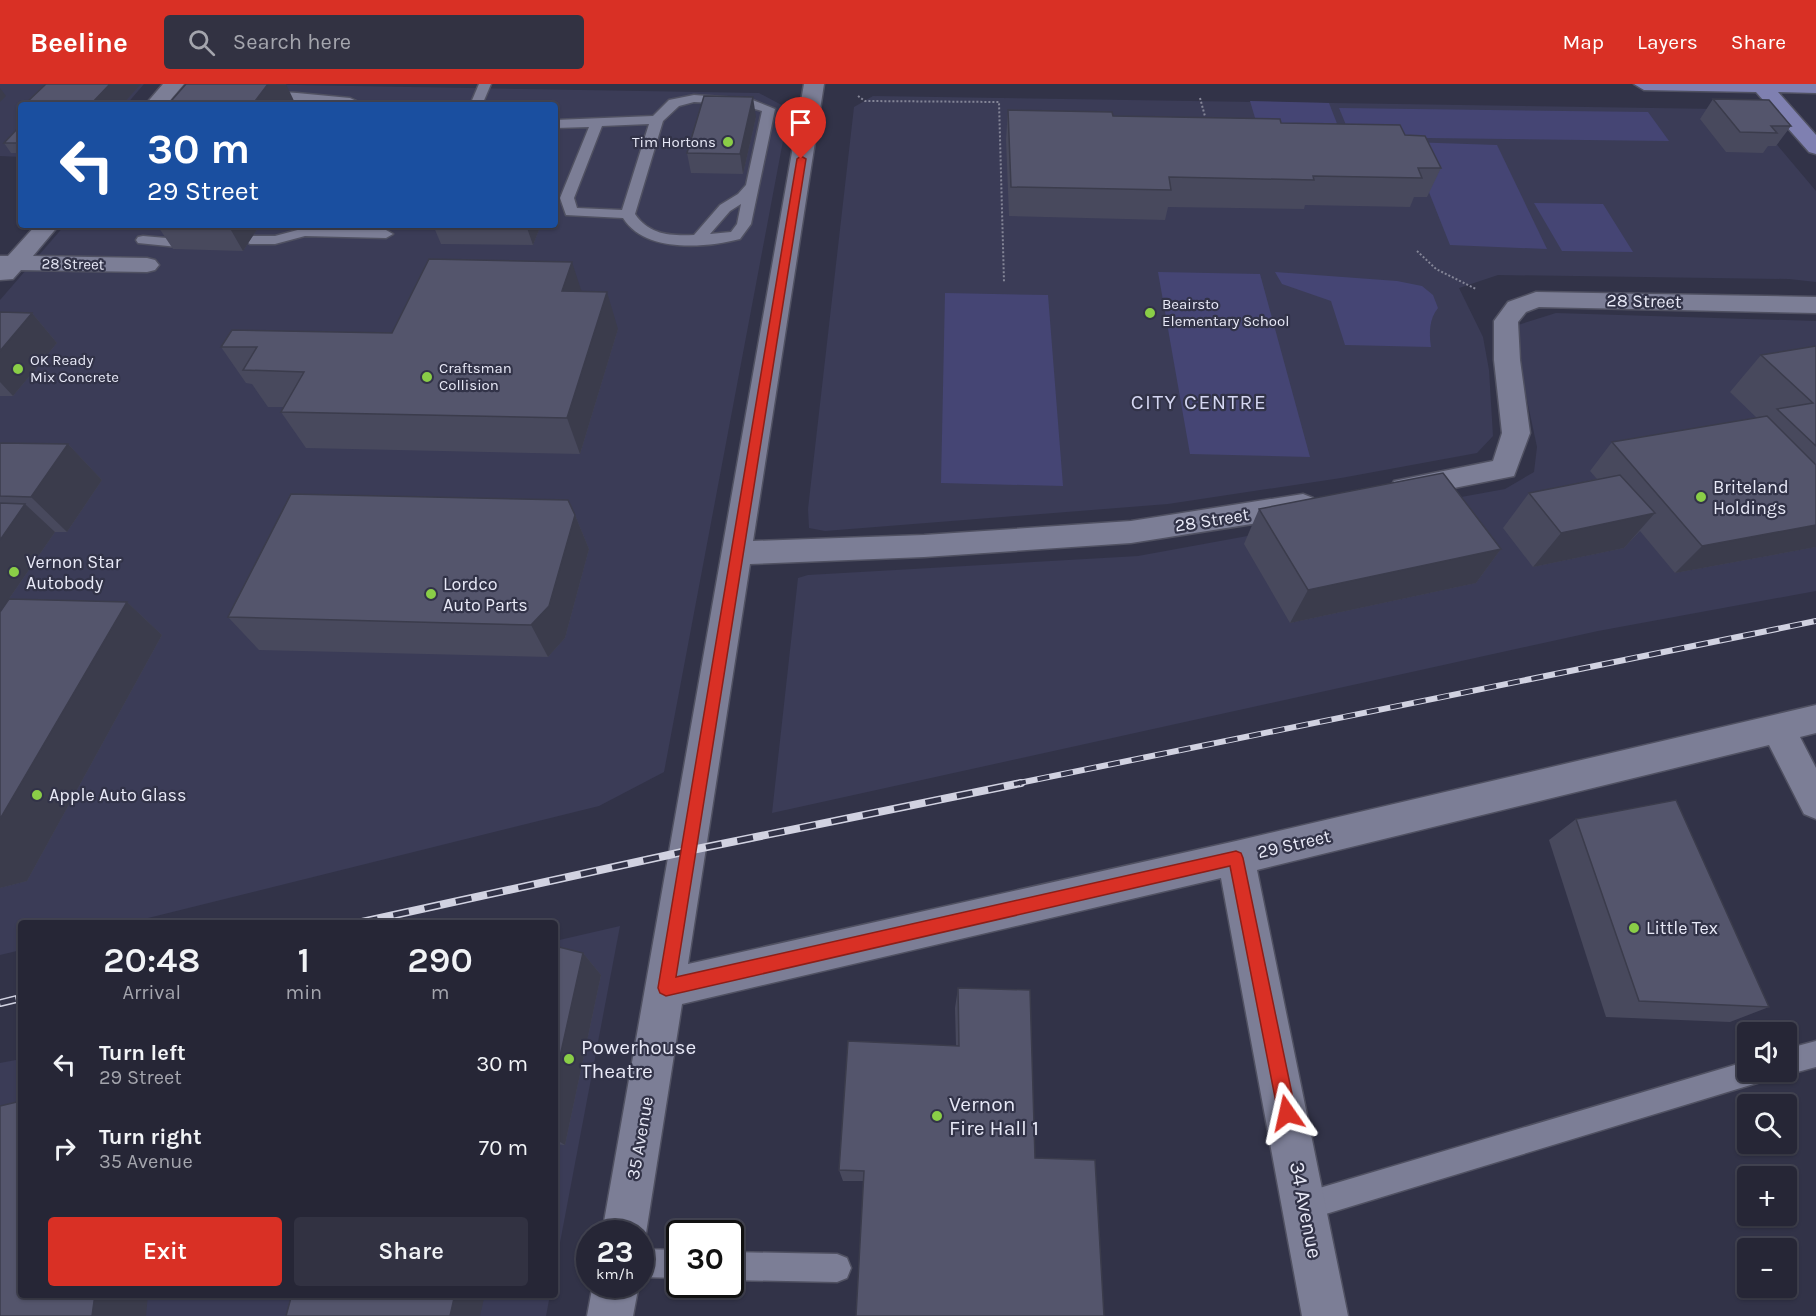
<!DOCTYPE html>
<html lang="en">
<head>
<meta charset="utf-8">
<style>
	:root { --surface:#262636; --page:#323242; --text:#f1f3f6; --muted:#a4a5ad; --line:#424351; --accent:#d93025 }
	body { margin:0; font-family:Karla,sans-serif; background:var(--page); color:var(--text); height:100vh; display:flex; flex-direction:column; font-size:22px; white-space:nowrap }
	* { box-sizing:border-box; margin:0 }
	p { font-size:20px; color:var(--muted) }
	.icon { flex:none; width:33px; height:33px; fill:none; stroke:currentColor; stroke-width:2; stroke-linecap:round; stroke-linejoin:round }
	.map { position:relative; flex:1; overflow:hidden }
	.sheet { position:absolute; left:18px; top:836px; width:540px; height:378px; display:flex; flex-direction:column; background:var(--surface); border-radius:6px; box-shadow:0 2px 4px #0004,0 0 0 2px var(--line) }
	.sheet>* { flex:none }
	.guide { position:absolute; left:18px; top:18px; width:540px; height:126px; border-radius:6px; box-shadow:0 2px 4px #0004,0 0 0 2px var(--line); background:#1a4fa0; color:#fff; overflow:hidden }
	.buttons { position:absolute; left:1737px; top:938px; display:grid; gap:12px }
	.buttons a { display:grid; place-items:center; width:60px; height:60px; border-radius:6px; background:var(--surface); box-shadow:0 2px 4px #0004,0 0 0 2px var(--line); font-size:30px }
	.speed { position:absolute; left:576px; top:1136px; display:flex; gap:12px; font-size:30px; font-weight:700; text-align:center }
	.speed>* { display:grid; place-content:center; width:78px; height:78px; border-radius:50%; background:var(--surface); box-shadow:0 2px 4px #0004,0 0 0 2px var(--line); line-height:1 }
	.speed small { font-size:15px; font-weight:400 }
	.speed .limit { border:3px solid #111; border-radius:9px; background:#fff; color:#111 }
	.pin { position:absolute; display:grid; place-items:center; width:51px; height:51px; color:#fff; margin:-62px -26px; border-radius:50% 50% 50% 0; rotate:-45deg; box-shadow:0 0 6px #0007 }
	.pin .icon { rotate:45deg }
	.me { position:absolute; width:66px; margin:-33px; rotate:349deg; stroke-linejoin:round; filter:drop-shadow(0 0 4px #0008) }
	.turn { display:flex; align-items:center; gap:21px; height:126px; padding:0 30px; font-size:27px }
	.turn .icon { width:78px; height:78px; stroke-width:2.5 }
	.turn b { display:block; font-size:42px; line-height:51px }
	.eta { display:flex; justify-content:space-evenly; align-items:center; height:102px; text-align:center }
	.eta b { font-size:36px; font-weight:600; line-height:42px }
	.primary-button { display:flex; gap:12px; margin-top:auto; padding:12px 30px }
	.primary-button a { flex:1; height:69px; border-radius:6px; background:var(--accent); color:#fff; font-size:24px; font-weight:600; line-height:69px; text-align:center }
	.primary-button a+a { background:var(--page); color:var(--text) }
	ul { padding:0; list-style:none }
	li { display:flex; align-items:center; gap:18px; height:84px; padding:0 30px }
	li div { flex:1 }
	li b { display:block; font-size:22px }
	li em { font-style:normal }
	header { display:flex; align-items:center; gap:36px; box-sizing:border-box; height:84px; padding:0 30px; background:var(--accent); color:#fff }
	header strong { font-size:28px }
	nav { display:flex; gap:33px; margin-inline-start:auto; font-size:21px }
	.search { width:420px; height:54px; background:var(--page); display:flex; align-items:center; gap:15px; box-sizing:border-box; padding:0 21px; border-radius:6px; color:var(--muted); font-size:22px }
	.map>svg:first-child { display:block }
	.built { fill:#3b3c57 }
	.green { fill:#454574 }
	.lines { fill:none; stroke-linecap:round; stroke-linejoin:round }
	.lane-casing { stroke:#505162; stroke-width:3 }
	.street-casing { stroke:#505162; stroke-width:3 }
	.secondary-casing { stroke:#505162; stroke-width:3 }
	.path { stroke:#848597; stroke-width:2; stroke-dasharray:2 2; stroke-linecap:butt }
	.lane { fill:#7c7e96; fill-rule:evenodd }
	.street { fill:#7c7e96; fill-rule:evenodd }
	.secondary { fill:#7f80b1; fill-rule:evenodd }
	.rail-far1-casing { stroke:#d1d2e1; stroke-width:6 }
	.rail-casing { stroke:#d1d2e1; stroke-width:8 }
	.rail-far1 { stroke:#323348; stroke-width:4; stroke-dasharray:12; stroke-linecap:butt }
	.rail { stroke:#323348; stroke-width:5; stroke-dasharray:16; stroke-linecap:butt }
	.wall { fill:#48495d }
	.shaded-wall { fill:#3b3c4c }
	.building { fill:#54556c; stroke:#3b3c4c; stroke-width:1.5 }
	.route { fill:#d93025; stroke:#8d1f18; stroke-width:1.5 }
	.poi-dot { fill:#8ace47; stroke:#323348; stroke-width:2 }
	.labels { text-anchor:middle; stroke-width:4.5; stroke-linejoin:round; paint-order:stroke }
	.far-poi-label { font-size:15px; fill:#e8e9f7; stroke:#323348; text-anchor:start }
	.far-street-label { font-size:15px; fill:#e8e9f7; stroke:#323348 }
	.street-label { font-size:18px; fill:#e8e9f7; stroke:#323348 }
	.poi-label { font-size:18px; fill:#e8e9f7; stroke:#323348; text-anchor:start }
	.quarter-label { font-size:21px; letter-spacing:1.5px; fill:#d5d7f2; stroke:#323348 }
	.near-poi-label { font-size:21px; fill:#e8e9f7; stroke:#323348; text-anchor:start }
	.near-street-label { font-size:21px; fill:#e8e9f7; stroke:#323348 }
</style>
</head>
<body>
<header>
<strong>Beeline</strong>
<div class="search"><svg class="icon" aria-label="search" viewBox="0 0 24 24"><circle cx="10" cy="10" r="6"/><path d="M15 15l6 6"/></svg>Search here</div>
<nav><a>Map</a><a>Layers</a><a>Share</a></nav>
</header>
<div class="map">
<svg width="1816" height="1232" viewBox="0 0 1816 1232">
	<rect width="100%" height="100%" fill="#323348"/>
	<g class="built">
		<polygon points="0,0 144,0 126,21 21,21 21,73 0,72"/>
		<polygon points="234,0 759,9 789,25 664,688 599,722 132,838 21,838 21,866 0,871 0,216 65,141 555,141 555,21 169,21 173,17"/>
		<polygon points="873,12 1718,25 1757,37 1816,107 1816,198 1789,195 1498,191 1459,204 1483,253 1489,286 1493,352 1477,369 1341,394 1168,420 825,447 809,444 808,425 854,23"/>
		<polygon points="1556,229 1816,237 1816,507 1598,547 772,729 798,494 808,491 1138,472 1505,405 1534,388 1537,363 1524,302 1518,241"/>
		<polygon points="620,842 555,1185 555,857"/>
		<polygon points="21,975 21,1210 550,1211 546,1232 0,1232 0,979"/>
	</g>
	<g class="green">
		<polygon points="1250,17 1329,19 1343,55 1261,54"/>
		<polygon points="1339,24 1648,28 1669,57 1351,53"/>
		<polygon points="1409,58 1497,61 1547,165 1450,161"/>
		<polygon points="1534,119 1603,120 1633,168 1562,167"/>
		<polygon points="1158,188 1260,190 1310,373 1190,370"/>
		<path d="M1275,188L1397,197L1422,202L1433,211L1438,224C1429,235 1429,249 1431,263L1345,261L1331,217L1282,200Z"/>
		<polygon points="945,209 1048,211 1063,402 941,399"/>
	</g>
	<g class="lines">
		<defs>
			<g id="lane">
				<polygon points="479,0 491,0 482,21 470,21"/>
				<path d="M297,9L350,14L365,21L277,16L208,21C224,3 274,8 297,9Z"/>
				<path d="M694,11L750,15L775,25L751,140L740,155C705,164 645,169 623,134L566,131L560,114L589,43L555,44V36L653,32L669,16ZM694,18L737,20L762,27L746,101L738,110L720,121L694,151C671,152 649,151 635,130L663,37L679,22ZM649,40L622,126L577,124L574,114L602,42ZM741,120L737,140L731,148L710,150L730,127Z"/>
				<polygon points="305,144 386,146 393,150 386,154 305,152 275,160 250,160 243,156 250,152 275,152"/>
				<polygon points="143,152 178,155 185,159 178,163 138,159 136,156 138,153"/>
				<polygon points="1816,957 1816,983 1786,991 1777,987 1786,987 1786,965"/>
				<polygon points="1748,977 1748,987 1771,987 1767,996 1306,1136 1296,1132 1292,1122 1296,1112 1306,1108"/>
				<polygon points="640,1165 680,1166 680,1194 640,1193"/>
				<polygon points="730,1168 837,1170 847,1174 851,1184 847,1194 837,1198 730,1196"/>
			</g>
			<g id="street">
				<polygon points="163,0 184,0 166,21 145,21"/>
				<polygon points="804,0 824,0 753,457 924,451 1131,437 1303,410 1313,414 1317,421 1313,428 1303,432 1131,459 924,473 750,480 688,880 1236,757 1816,621 1816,649 1800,653 1816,684 1816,735 1804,730 1769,661 1257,786 1348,1232 1302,1232 1221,794 682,920 646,1149 640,1163 640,1149 602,1149"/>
				<polygon points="36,141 59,141 33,172 147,174 155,176 159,181 155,186 147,188 21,186 13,195 0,196 0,172 8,172"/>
				<polygon points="1536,208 1816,213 1816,229 1539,223 1526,228 1518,238 1520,276 1530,349 1514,392 1404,414 1394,411 1390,404 1394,397 1493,377 1502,349 1494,276 1494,237 1508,218"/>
				<polygon points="593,1200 639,1200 633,1232 587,1232"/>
			</g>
			<polygon id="secondary" points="1634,0 1816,0 1816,9 1778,8 1816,51 1816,70 1809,68 1756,8 1644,6"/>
		</defs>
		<use href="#lane" class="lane-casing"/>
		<use href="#street" class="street-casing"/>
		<use href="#secondary" class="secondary-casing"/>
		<g class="path">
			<polyline points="858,12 865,17 999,18 1004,198"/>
			<polyline points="1200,14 1206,36"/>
			<polyline points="1417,167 1436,185 1476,205"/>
		</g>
		<use href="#lane" class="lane"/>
		<use href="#street" class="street"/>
		<use href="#secondary" class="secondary"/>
		<defs>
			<polyline id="rail-far1" points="1014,700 1816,537"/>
			<g id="rail">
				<polyline points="362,838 687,767 1021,699"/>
				<polyline points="0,919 21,914"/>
			</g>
		</defs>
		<use href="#rail-far1" class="rail-far1-casing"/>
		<use href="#rail" class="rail-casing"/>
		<use href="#rail-far1" class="rail-far1"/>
		<use href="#rail" class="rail"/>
	</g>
	<g class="wall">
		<polygon points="1713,15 1791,42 1776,62 1768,62 1763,69 1726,68 1700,35"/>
		<polygon points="1008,26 1113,32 1281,39 1405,51 1441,84 1427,113 1414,113 1410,123 1305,121 1304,125 1168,123 1165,136 1009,132 1006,55"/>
		<polygon points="756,33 743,90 691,89 687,69"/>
		<polygon points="21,42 21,69 11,69 4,59"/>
		<polygon points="157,141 260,141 243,167 173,165"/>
		<polygon points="433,141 541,141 533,161 441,160"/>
		<polygon points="0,228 32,229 57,259 13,312 0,312"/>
		<polygon points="618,245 580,370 306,364 281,328 284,323 268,323 252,300 246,299 221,263 392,249"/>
		<polygon points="1816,262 1816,463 1675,489 1640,447 1624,464 1533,483 1503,444 1529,409 1597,395 1590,387 1612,358 1757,334 1730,308 1761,271"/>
		<polygon points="0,359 68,360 102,396 67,448 55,448 9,515 127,518 162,551 27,797 0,804"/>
		<polygon points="1259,425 1501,465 1476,499 1290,539 1244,460"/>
		<polygon points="575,431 589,465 565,554 548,573 259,566 228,533"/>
		<polygon points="1576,735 1769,923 1730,938 1606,933 1549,756"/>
		<polygon points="555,862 583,869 601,891 565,1061 555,1060"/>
		<polygon points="958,904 1030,906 863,1097 843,1097 839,1086 956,962 955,924"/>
	</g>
	<g class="shaded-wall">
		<polygon points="110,0 141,0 122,21 90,21"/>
		<polygon points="268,0 286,0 296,21 252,21"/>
		<polygon points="0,4 6,12 0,18"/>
		<polygon points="753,13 756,33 743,90 740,70"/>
		<polygon points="228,141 260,141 243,167"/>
		<polygon points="526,141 541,141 533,161"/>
		<polygon points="572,178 584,215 562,207"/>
		<polygon points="607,208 618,245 580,370 567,334"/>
		<polygon points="32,229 57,259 13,312 0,298 0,267"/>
		<polygon points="68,360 102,396 67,448 31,413"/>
		<polygon points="25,420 55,448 0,528 0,456"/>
		<polygon points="1655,429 1624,464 1533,483 1561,449"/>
		<polygon points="575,431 589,465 565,554 548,573 531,541"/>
		<polygon points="1816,441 1816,463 1675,489 1702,462"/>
		<polygon points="1501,465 1476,499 1290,539 1308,506"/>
		<polygon points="127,518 162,551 27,797 0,804 0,735"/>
		<polygon points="583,869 601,891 565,1061 555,1055 555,995"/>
		<polygon points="95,1210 148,1210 146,1232 92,1232"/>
		<polygon points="455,1210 485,1210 480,1232 450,1232"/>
	</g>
	<g class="building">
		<polygon points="46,0 110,0 90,21 24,21"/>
		<polygon points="186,0 268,0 252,21 169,21 172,16"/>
		<polygon points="704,12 753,13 740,70 687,69"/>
		<polygon points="1713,15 1769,16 1791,42 1771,42 1777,49 1740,48"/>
		<polygon points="1008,26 1112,28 1113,32 1280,35 1281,39 1400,41 1405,51 1425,52 1441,84 1418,84 1422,94 1313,92 1314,96 1169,93 1171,106 1011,103"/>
		<polygon points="20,42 21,59 4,59"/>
		<polygon points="429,175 572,178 562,207 607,208 567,334 281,328 304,288 243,286 257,263 221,263 232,246 392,249"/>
		<polygon points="0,228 32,229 0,267"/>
		<polygon points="1816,262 1816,362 1777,325 1813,319 1761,271"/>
		<polygon points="1767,332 1816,381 1816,441 1702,462 1612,358"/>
		<polygon points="0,359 68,360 31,413 0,412"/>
		<polygon points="1443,389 1501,465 1308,506 1259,425"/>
		<polygon points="1620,391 1655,429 1561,449 1529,409"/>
		<polygon points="291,410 568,416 575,431 549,522 531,541 228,533"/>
		<polygon points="0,419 25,420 0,456"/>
		<polygon points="9,515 127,518 0,735 0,528"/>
		<polygon points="1676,716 1769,923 1639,917 1576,735"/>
		<polygon points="555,862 583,869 555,995"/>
		<polygon points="958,904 1030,906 1035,1074 1095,1076 1104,1232 856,1232 864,1087 839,1086 848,957 959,962"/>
		<polygon points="21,1017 21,1210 95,1210 92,1232 0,1232 0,1022"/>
		<polygon points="292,1210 455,1210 450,1232 286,1232"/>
	</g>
	<polygon class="route" points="801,72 806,75 676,893 1236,767 1241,769 1243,774 1296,1029 1293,1035 1287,1038 1281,1035 1278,1029 1230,782 666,912 660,909 658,904 797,75"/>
	<g class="poi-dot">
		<circle cx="728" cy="58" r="6"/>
		<circle cx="1150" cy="229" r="6"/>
		<circle cx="18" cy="285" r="6"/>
		<circle cx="427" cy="293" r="6"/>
		<circle cx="1701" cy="413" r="6"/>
		<circle cx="14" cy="488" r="6"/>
		<circle cx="431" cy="510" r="6"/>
		<circle cx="37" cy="711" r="6"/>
		<circle cx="1634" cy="844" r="6"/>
		<circle cx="569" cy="975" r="6"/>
		<circle cx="937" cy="1032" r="6"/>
	</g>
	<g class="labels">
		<g class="far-poi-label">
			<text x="716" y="63" text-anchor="end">Tim Hortons</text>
			<text x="1162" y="225">Beairsto<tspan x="1162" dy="17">Elementary School</tspan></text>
			<text x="30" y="281">OK Ready<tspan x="30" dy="17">Mix Concrete</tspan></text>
			<text x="439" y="289">Craftsman<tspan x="439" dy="17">Collision</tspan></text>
		</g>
		<g class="far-street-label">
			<text transform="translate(73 180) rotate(1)" y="5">28 Street</text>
		</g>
		<g class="street-label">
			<text transform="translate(1644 217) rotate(1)" y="6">28 Street</text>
			<text transform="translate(1212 436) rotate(-9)" y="6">28 Street</text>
			<text transform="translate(1294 760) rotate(-13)" y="6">29 Street</text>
			<text transform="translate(640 1054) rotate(-80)" y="6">35 Avenue</text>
		</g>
		<g class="poi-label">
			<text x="1713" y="409">Briteland<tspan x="1713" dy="21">Holdings</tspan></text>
			<text x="26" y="484">Vernon Star<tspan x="26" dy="21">Autobody</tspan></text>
			<text x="443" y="506">Lordco<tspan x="443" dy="21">Auto Parts</tspan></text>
			<text x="49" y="717">Apple Auto Glass</text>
			<text x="1646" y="850">Little Tex</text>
		</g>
		<g class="quarter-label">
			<text x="1199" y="325">CITY CENTRE</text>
		</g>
		<g class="near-poi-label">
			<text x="581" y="970">Powerhouse<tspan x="581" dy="24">Theatre</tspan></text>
			<text x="949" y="1027">Vernon<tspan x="949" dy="24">Fire Hall 1</tspan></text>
		</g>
		<g class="near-street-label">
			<text transform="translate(1306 1126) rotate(79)" y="7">34 Avenue</text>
		</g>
	</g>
</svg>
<div class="buttons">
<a><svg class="icon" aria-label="sound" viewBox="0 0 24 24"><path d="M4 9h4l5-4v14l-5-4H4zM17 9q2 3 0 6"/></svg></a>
<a><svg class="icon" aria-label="search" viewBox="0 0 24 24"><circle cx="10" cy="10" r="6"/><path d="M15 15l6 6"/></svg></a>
<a>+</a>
<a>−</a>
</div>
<div class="speed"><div>23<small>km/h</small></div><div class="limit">30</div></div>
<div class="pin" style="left:801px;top:75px;background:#d93025"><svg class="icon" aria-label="arrive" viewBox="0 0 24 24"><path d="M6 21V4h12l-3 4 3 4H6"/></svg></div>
<svg class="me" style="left:1287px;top:1029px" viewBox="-20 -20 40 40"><path d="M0-17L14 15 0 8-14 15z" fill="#d93025" stroke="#fff" stroke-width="4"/></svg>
<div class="guide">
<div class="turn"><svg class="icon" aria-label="left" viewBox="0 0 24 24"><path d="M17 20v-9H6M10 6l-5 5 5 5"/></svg><div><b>30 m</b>29 Street</div></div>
</div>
<section class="sheet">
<div class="eta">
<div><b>20:48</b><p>Arrival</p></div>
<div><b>1</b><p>min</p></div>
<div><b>290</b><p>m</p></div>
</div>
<ul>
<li><svg class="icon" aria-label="left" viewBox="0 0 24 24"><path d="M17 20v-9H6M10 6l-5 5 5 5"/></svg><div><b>Turn left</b><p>29 Street</p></div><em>30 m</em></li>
<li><svg class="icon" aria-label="right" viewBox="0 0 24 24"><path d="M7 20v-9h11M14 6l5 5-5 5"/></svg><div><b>Turn right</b><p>35 Avenue</p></div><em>70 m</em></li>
</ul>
<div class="primary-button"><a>Exit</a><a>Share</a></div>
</section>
</div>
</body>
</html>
